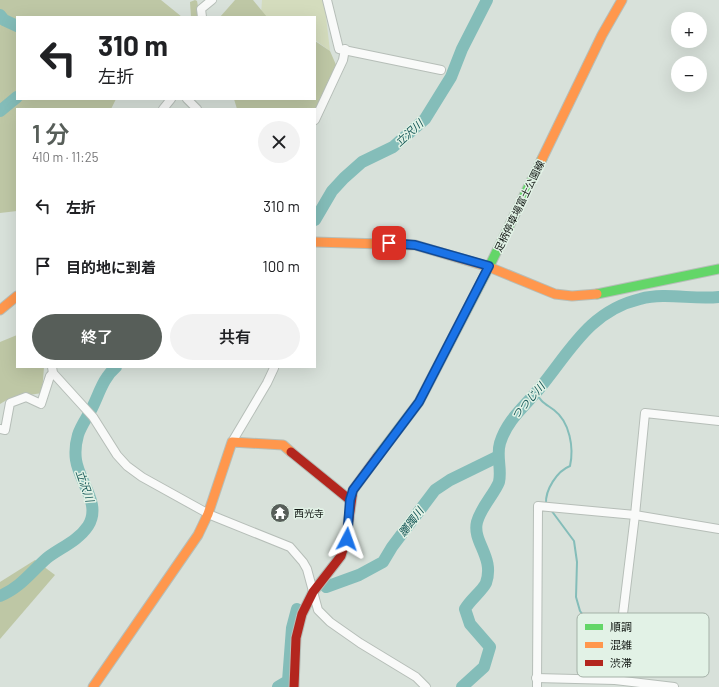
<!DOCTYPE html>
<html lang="ja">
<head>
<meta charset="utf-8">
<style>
	:root { --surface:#fff; --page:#f2f2f2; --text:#202124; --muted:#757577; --accent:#575e59 }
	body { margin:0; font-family:Barlow,"Noto Sans JP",sans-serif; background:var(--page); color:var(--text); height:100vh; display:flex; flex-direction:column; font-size:15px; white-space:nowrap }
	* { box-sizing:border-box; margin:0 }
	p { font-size:13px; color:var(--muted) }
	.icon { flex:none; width:22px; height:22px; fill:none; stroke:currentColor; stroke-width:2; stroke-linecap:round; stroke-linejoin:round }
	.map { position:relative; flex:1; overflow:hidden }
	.panel { position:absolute; left:16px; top:108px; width:300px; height:260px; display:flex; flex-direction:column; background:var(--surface); border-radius:0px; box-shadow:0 4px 16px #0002 }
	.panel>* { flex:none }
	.hud { position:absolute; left:16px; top:16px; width:300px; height:84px; border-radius:0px; box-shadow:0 4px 16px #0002; background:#fff; color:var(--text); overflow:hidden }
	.fabs { position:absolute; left:671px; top:12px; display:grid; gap:8px }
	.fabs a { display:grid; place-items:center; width:36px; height:36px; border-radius:50%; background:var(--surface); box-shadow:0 4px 16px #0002; font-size:20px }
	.pin { position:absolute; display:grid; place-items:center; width:34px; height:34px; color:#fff; margin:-17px; border-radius:8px; box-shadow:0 2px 6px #0006 }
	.me { position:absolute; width:44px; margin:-22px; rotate:4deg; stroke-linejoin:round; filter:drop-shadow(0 0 3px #0008) }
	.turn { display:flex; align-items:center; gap:14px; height:84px; padding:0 16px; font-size:18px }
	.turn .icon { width:52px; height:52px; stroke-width:2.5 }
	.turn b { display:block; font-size:28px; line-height:34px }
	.round { display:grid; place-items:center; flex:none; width:42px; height:42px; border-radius:21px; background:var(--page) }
	.head { display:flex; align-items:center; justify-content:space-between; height:68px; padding:0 16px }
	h1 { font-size:24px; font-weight:600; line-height:30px; color:var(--accent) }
	.primary-button { display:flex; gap:8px; margin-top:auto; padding:8px 16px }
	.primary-button a { flex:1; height:46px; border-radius:24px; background:var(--accent); color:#fff; font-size:16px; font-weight:600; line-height:46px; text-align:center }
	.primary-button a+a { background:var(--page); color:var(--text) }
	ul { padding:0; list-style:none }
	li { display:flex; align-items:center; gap:12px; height:60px; padding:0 16px }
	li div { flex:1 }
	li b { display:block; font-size:15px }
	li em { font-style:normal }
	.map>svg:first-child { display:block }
	.green { fill:#d4dcbd }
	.forest { fill:#bec7a5 }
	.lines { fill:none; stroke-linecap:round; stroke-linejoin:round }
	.stream { stroke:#84bdb9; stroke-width:2 }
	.river { stroke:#84bdb9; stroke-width:12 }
	.street-casing { stroke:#b6beb8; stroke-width:10 }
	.fast-casing { stroke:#b6beb8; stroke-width:11 }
	.slow-casing { stroke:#b6beb8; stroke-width:11 }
	.jam-casing { stroke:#b6beb8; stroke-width:11 }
	.street { stroke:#f9faf9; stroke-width:8 }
	.fast { stroke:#63d668; stroke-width:9 }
	.slow { stroke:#ff974d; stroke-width:9 }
	.jam { stroke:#b3261e; stroke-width:9 }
	.route-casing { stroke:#114b97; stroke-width:10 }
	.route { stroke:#1a73e8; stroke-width:7 }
	.labels { text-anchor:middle; stroke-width:3; stroke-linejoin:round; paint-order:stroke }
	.street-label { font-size:10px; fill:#121814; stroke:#e2f2e6 }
	.poi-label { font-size:10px; fill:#121814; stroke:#e2f2e6; text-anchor:start }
	.water-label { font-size:11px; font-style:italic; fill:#145655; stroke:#e2f2e6 }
	.key { fill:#e2f2e6; stroke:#a4b1a7; stroke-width:1 }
	.key-label { font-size:11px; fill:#121814 }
</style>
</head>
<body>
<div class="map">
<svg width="719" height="687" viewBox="0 0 719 687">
	<rect width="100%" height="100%" fill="#d8e1da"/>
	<polygon class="green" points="262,0 324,0 330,51 315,40 315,17 270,17 261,15"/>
	<g class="forest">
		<polygon points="0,0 161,0 182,17 17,17 17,99 116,99 111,109 17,109 17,211 0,213"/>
		<polygon points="195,0 197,1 200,17 191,17 190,2"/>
		<polygon points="235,0 253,0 267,17 220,17"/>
		<polygon points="315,41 330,51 340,74 315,119 315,109 237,109 234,99 315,99"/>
		<polygon points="17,335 17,367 44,367 42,393 10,398 0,404 0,342"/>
		<polygon points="35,560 55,575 0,639 0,582"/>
	</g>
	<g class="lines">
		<g class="stream">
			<path d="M536,392C540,402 546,404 554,410C570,422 574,448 570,466C557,471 545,490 546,504"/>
			<polyline points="551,510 574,541 577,562 576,597 580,611 590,624 589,639 593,648 603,652 607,660 608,678"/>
		</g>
		<g class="river">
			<polyline points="0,15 4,20 17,26"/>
			<polyline points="0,111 17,97"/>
			<polyline points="315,220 332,191 344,178 362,162 393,147 425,119 451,77 462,49 487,0"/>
			<polyline points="326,587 359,575 383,562 392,547 435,490 450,480 497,457"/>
			<path d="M0,596C20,588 31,572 47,558C60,548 78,541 88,526C102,504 79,482 76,460C75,453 76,442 78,435C81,425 89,415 93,406C100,391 104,377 116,367"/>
			<polyline points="278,687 288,681 292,628 297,609"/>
			<path d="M462,687L484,667L490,647L470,624L465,609C470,600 483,590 486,583C495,557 472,542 477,522C481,507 495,493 499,482C502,469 496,456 500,443C507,420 524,407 539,389C569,353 589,311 640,299C666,292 693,300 719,297"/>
		</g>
		<defs>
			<g id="street">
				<polyline points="327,0 339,49 441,70"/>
				<polyline points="202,17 201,9 212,0"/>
				<polyline points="187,99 197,109"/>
				<polyline points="163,109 171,99"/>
				<polyline points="315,120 343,60 345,49"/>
				<polyline points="52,367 53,373 93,417 117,455 127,466 142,477 207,513"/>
				<polyline points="0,429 5,430 10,403 26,397 41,404 50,376 53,373"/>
				<polyline points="232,442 267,383 274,368"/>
				<polyline points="208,514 290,547 303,562 307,569 318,610 330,622 360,643 416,677 426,687"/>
				<polyline points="536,678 615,680 674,687"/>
				<polyline points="615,680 635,515 645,413 719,421"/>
				<polyline points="537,687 538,506 635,515 719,529"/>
			</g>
			<g id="fast">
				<polyline points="597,294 719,269"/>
				<polyline points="378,456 419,402 489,267 542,159"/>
			</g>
			<g id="slow">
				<polyline points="542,159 602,35 622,0"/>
				<polyline points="315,242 415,245 489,267 555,294 572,296 597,294"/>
				<polyline points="0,310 17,296"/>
				<polyline points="93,687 198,535 208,514 232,442 283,445 291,452"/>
			</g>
			<g id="jam">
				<polyline points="291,452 350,500"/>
				<polyline points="294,687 296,638 302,614 313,592 341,556 346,540 353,490 378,456"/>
			</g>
		</defs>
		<use href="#street" class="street-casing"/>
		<use href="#fast" class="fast-casing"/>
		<use href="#slow" class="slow-casing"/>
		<use href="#jam" class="jam-casing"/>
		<use href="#street" class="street"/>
		<use href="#fast" class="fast"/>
		<use href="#slow" class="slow"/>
		<use href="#jam" class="jam"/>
	</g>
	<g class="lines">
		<defs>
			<polyline id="route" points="347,539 350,500 353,490 419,402 489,266 415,245 389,243"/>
		</defs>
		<use href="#route" class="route-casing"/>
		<use href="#route" class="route"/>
	</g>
	<defs>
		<symbol id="temple-disc" viewBox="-11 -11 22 22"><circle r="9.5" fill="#575e59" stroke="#e2f2e6"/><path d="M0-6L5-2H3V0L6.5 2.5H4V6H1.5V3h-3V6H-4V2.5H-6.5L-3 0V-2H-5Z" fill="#fff"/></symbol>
	</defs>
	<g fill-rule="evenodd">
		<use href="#temple-disc" x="269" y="502" width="22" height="22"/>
	</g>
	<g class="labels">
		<g class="street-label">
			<text transform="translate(519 206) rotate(-64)" y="4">足柄停車場富士公園線</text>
		</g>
		<g class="poi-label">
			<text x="294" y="517">西光寺</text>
		</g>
		<g class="water-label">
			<text transform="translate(409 133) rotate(-42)" y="4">立沢川</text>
			<text transform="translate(528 401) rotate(-49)" y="4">つつじ川</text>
			<text transform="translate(85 486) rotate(71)" y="4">立沢川</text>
			<text transform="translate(411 522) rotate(-53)" y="4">躑躅川</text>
		</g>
	</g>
	<rect x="577" y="613" width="132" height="64" rx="6" class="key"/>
	<rect x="585" y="624" width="18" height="6" fill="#63d668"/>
	<rect x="585" y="642" width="18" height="6" fill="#ff974d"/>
	<rect x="585" y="660" width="18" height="6" fill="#b3261e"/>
	<g class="key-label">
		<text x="610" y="631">順調</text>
		<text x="610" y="649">混雑</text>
		<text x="610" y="667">渋滞</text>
	</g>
</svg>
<div class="fabs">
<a>+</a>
<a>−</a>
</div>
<div class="pin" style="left:389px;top:243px;background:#d93025"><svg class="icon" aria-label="arrive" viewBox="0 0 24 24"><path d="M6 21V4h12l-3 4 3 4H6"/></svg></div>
<svg class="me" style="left:347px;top:539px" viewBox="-20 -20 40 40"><path d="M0-17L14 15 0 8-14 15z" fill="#1a73e8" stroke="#fff" stroke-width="4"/></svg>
<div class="hud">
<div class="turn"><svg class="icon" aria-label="left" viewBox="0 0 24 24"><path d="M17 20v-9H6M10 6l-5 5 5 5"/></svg><div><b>310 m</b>左折</div></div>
</div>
<section class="panel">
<div class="head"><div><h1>1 分</h1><p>410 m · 11:25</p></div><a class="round"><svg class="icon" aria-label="close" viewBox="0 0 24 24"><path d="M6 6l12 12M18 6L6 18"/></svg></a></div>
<ul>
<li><svg class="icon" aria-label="left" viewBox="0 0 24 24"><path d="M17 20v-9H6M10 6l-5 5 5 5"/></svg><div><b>左折</b></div><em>310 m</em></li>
<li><svg class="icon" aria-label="arrive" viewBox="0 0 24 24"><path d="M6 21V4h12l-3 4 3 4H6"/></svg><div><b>目的地に到着</b></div><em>100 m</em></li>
</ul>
<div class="primary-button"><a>終了</a><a>共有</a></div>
</section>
</div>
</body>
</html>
